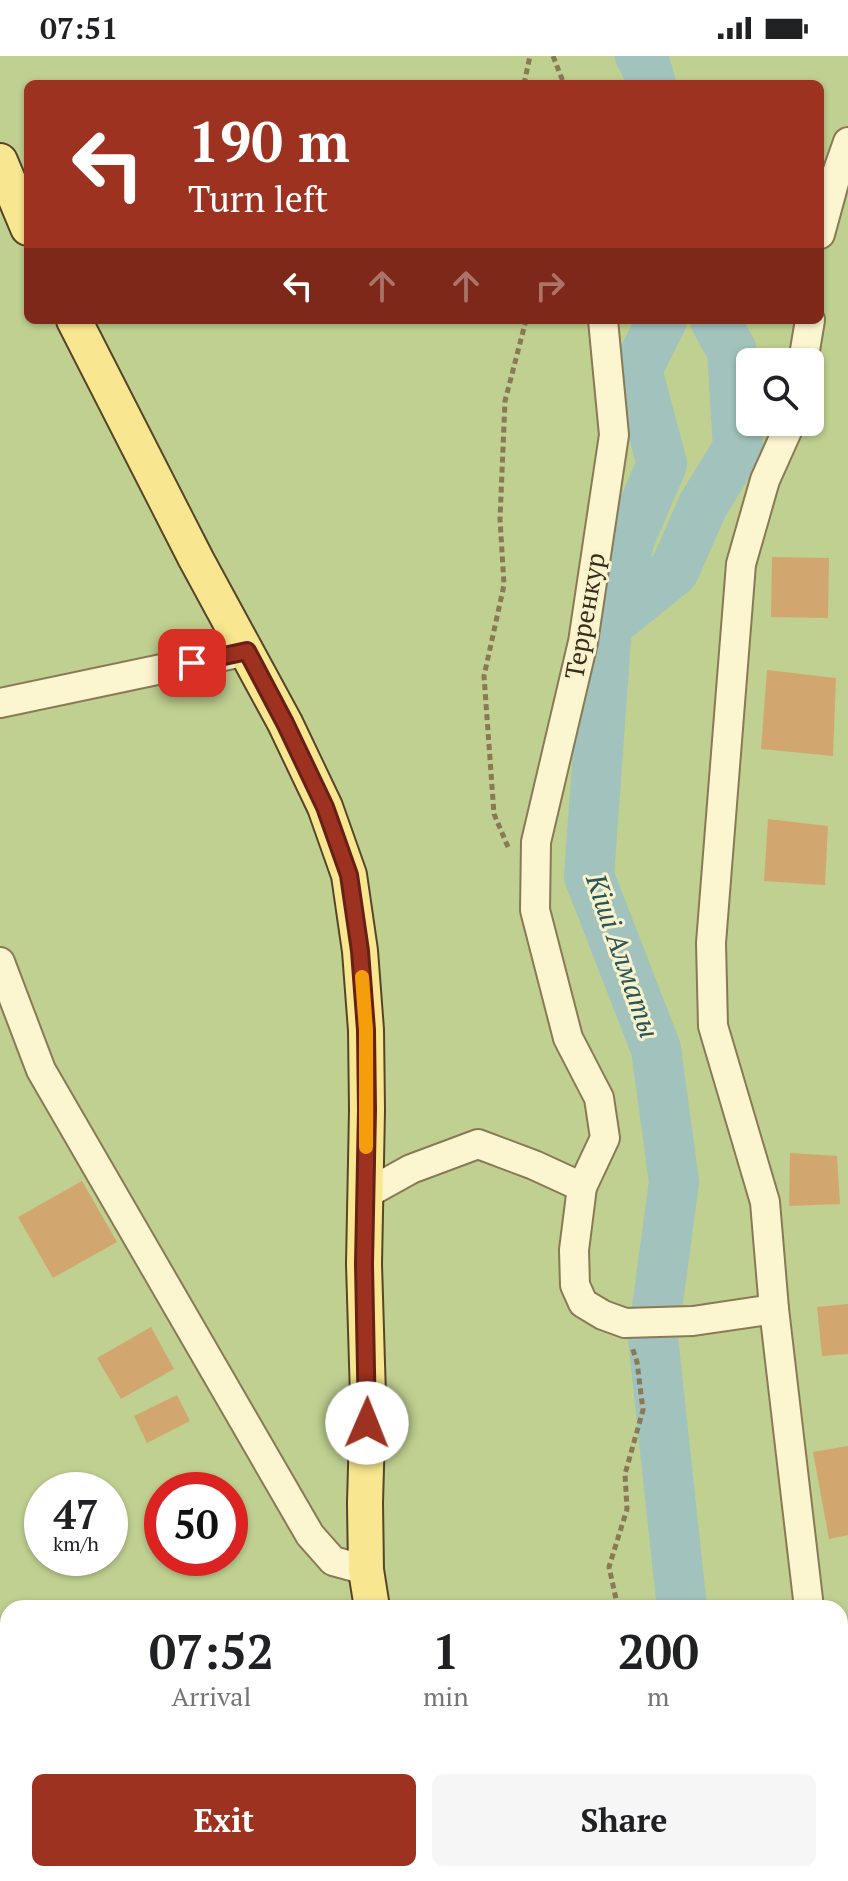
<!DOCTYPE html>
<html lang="en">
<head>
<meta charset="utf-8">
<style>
	:root { --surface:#fff; --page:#f6f6f6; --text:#202124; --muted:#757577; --accent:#9e3220 }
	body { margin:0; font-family:"PT Serif",serif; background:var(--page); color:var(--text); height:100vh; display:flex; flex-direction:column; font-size:30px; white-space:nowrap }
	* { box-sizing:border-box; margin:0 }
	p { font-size:26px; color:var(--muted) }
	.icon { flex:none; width:44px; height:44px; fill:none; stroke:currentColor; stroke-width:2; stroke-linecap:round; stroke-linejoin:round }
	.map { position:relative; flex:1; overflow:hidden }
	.panel { position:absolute; left:0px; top:1544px; width:848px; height:282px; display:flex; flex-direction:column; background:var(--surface); border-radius:24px 24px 0 0; box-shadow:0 2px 6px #0004 }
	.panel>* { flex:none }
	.hud { position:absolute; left:24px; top:24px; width:800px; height:244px; border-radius:12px; box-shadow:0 2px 6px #0004; background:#9e3220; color:#fff; overflow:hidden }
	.controls { position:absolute; left:736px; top:292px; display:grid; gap:16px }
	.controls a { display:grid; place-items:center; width:88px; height:88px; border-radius:12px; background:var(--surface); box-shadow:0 2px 6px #0004; font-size:40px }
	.speed { position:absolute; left:24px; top:1416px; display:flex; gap:16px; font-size:40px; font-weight:700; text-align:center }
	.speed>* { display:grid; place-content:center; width:104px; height:104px; border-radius:50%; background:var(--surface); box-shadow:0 2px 6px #0004; line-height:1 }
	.speed small { font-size:20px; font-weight:400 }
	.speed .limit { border:12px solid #d22; background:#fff; color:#111 }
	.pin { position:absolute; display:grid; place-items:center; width:68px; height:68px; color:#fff; margin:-34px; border-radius:16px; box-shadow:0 4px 12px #0006 }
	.me { position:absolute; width:88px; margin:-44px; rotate:1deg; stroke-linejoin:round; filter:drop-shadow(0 0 6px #0008) }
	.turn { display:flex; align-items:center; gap:28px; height:168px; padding:0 32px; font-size:36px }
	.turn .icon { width:104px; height:104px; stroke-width:2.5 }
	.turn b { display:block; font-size:56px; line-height:68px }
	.lanes { display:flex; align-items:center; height:76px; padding:0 32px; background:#0003; justify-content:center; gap:40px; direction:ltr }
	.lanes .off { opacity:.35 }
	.eta { display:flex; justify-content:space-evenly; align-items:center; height:136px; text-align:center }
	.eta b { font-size:48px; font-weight:700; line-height:56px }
	.cta { display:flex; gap:16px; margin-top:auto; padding:16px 32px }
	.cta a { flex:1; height:92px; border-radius:12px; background:var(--accent); color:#fff; font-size:32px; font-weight:700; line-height:92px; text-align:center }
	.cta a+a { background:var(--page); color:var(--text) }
	.status { display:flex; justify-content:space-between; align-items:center; height:56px; padding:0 40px; background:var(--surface); direction:ltr }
	.status svg { height:22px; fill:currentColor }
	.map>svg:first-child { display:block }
	.green { fill:#bfd090; fill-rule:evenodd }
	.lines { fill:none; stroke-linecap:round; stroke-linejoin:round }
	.river { stroke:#a1c2bd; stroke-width:50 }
	.building { fill:#d2a76f }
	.minor-casing { stroke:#8a7955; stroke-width:32 }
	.major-casing { stroke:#57452a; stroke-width:38 }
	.path { stroke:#8a7955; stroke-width:5; stroke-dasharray:6 4; stroke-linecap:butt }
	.minor { stroke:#fbf5d0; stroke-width:28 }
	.major { stroke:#f8e790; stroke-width:34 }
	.route-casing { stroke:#672015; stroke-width:20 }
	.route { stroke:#9e3220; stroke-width:14 }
	.slow { stroke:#f59e0b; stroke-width:14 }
	.labels { text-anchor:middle; stroke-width:6; stroke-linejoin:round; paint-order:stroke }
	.street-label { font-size:26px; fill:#382d1b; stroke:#f8f2cd }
	.water-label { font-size:28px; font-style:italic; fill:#285559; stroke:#f8f2cd }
</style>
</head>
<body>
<div class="status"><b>07:51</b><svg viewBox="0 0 49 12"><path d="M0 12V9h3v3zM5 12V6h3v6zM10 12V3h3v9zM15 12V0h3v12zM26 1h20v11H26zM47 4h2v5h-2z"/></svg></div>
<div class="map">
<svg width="848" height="1825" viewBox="0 0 848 1825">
	<rect width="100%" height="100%" fill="#f1e9bd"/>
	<path class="green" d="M0,0H848V1825H0ZM28,28H820V264H28ZM750,306H810V366H750ZM42,1434H110V1502H42ZM162,1434H230V1502H162ZM8,1552H840V1818H8Z"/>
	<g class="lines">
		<g class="river">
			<polyline points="640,0 645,7 651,28"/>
			<polyline points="662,264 637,314 662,408 631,480 607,569 589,820 656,993 674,1126 653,1282 682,1552"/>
			<polyline points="607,569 674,515 703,449 738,392 732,295 715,264"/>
			<polyline points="689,1818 690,1825"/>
		</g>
	</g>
	<g class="building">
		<polygon points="772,501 829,502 828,562 771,561"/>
		<polygon points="767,614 836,622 833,700 761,693"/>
		<polygon points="768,763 828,770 825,829 764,825"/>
		<polygon points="790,1097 837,1100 840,1148 789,1150"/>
		<polygon points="82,1125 117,1186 53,1222 18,1161"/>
		<polygon points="848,1248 848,1298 822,1300 817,1251"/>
		<polygon points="151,1271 174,1313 121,1343 97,1302"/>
		<polygon points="177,1339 190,1365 147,1387 134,1360"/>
		<polygon points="848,1390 848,1479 829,1483 813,1396"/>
	</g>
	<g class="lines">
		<defs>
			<g id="minor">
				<polyline points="820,178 835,123 848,86"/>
				<polyline points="603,264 614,379 583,586 536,786 535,854 568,982 599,1042 605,1082 582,1131 574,1194 575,1229 583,1247 603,1259 625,1267 693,1265 774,1253"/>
				<polyline points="803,306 810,264"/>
				<polyline points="791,366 765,424 741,508 711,887 713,970 765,1146 774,1253 809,1552"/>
				<polyline points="0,647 247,595"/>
				<polyline points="0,906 41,1014 310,1479 333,1505 366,1514"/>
				<polyline points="366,1138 411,1113 478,1088 534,1109 582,1131"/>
				<polyline points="840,1662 848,1689"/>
				<polyline points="390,1818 392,1825"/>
			</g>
			<g id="major">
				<polyline points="0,105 28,172"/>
				<polyline points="74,264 196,503 285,667 325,751 349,819 360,895 366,974 367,1054 364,1208 368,1340 365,1447 366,1514 372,1552"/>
				<polyline points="475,1818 478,1825"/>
			</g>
		</defs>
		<use href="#minor" class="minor-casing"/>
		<use href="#major" class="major-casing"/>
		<g class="path">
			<polyline points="553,0 564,28"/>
			<polyline points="524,28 530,0"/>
			<polyline points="508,791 494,758 484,620 504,529 500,463 505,345 526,264"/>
			<polyline points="618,1552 609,1511 627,1453 625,1418 643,1354 637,1306 632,1291"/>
			<polyline points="0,1801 8,1811"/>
			<polyline points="14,1818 16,1825"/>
			<polyline points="650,1818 655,1825"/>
		</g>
		<use href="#minor" class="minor"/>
		<use href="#major" class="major"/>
	</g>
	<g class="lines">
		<defs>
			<polyline id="route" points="192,607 247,595 285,667 325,751 349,819 360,895 366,974 367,1054 364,1208 367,1367"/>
		</defs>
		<use href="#route" class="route-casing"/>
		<use href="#route" class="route"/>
		<polyline class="slow" points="362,921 366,974 366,1091"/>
	</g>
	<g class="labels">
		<g class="street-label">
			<text transform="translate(585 560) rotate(-80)" y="9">Терренкур</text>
		</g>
		<g class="water-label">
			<text transform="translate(623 900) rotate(71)" y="10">Кіші Алматы</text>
		</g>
	</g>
</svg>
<div class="controls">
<a><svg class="icon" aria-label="search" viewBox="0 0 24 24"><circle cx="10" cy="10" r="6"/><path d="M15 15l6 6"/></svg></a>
</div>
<div class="speed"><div>47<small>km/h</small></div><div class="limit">50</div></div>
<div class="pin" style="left:192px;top:607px;background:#d93025"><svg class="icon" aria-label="arrive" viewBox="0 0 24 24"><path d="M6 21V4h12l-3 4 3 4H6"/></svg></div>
<svg class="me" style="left:367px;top:1367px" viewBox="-20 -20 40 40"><circle r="19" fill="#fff"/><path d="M0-13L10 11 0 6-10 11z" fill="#9e3220"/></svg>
<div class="hud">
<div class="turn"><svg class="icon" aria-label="left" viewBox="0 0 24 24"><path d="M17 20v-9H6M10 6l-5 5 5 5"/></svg><div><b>190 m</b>Turn left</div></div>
<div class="lanes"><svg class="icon" aria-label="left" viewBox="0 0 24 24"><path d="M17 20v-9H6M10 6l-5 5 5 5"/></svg><svg class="icon off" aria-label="ahead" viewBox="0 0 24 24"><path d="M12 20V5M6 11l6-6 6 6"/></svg><svg class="icon off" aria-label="ahead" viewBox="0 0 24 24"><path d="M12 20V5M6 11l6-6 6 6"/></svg><svg class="icon off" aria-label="right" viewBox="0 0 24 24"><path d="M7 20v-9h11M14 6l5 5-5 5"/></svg></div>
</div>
<section class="panel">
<div class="eta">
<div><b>07:52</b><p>Arrival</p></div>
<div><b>1</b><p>min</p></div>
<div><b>200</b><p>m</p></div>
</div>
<div class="cta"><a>Exit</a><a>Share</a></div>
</section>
</div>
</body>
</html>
